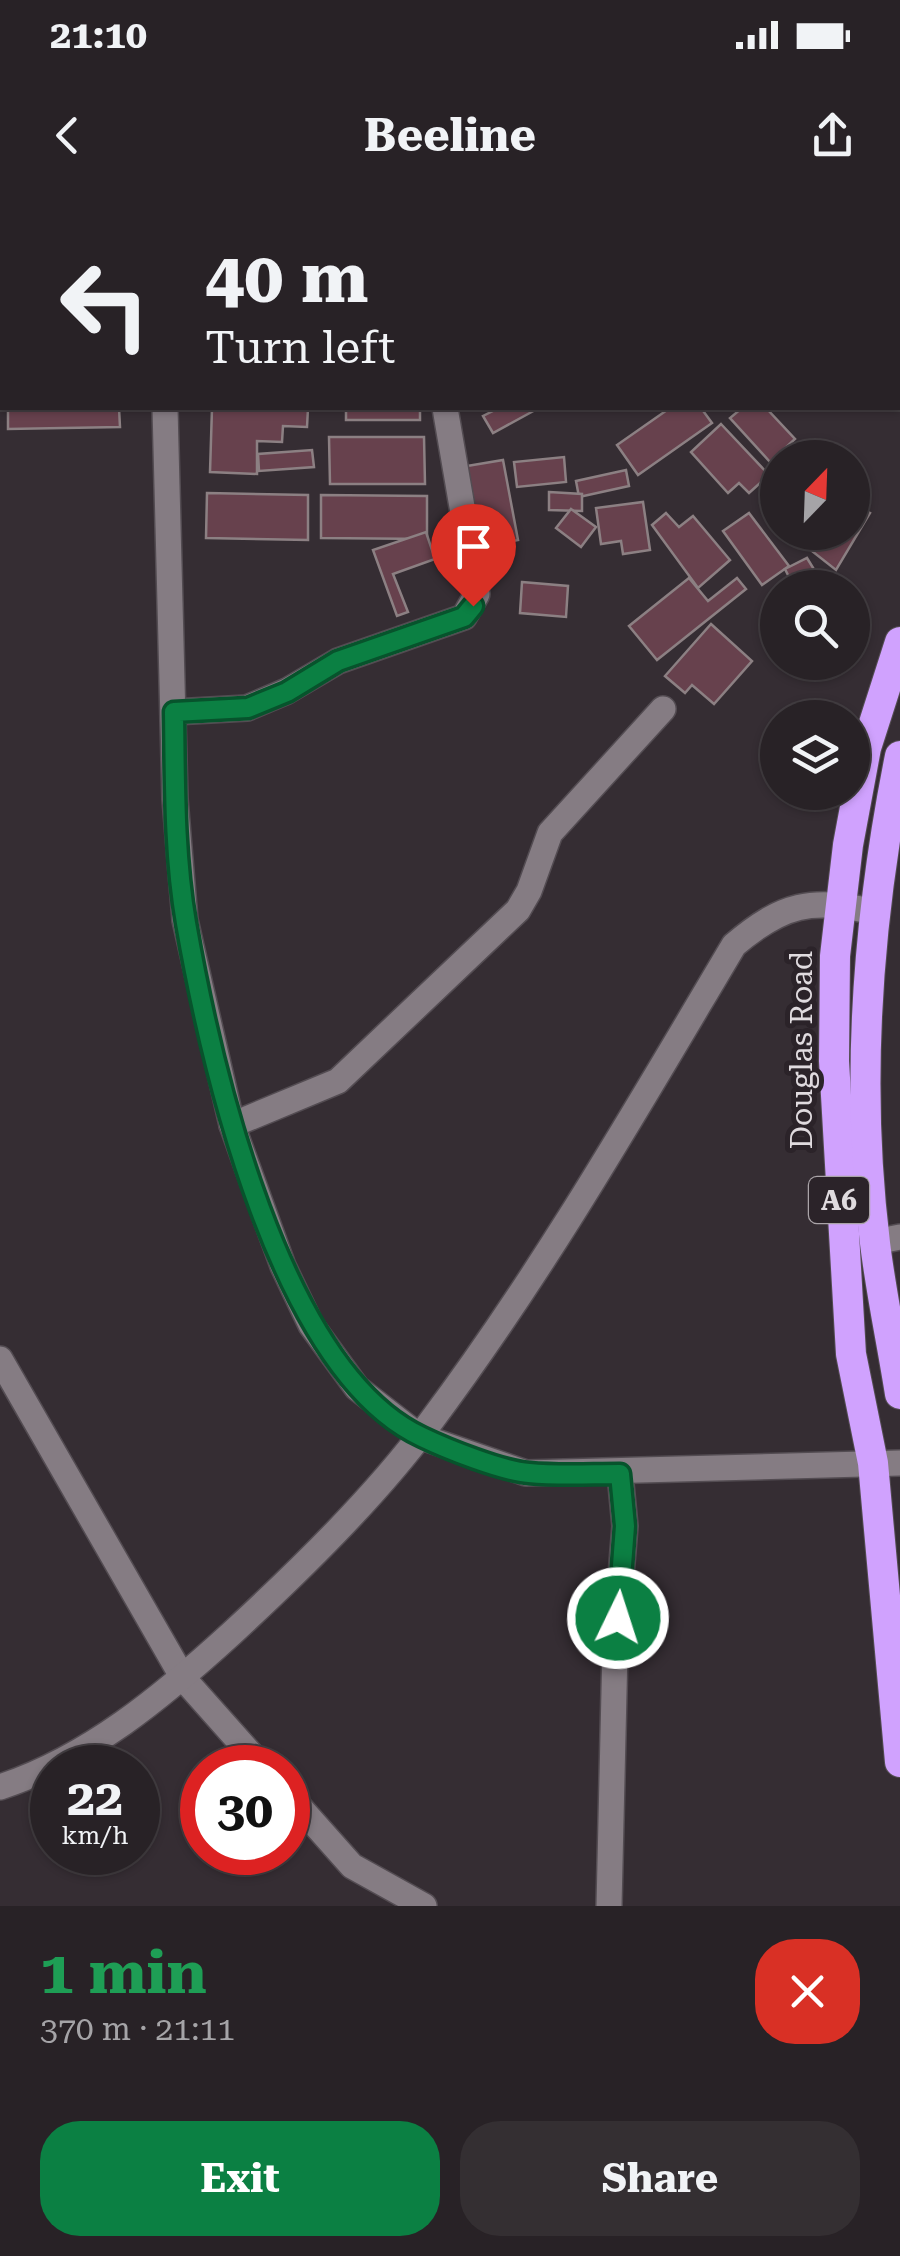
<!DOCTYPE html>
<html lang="en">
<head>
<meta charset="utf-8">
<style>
	:root { --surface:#282226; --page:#342f32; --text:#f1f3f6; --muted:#a5a4a7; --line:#443f43; --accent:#0b8043 }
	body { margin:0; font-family:"Roboto Serif",serif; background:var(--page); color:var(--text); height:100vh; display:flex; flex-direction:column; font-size:38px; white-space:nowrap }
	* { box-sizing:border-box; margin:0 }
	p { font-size:32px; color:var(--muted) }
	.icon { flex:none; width:55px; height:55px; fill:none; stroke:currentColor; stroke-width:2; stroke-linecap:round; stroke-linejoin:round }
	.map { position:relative; height:1706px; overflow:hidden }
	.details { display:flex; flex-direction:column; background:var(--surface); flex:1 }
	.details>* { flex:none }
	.banner { position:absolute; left:0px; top:0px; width:900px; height:210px; box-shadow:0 2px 8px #0004,0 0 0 2px var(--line); background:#282226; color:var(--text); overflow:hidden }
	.needle { width:65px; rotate:23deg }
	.fabs { position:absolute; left:760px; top:240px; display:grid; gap:20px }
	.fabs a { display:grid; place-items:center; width:110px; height:110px; border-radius:50%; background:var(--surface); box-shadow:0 2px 8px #0004,0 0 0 2px var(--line); font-size:50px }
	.speed { position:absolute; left:30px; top:1545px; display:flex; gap:20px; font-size:50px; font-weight:700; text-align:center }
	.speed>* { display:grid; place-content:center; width:130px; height:130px; border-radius:50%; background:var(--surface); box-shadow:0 2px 8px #0004,0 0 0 2px var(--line); line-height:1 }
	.speed small { font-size:25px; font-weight:400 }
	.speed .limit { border:15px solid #d22; background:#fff; color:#111 }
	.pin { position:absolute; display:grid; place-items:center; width:85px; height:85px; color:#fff; margin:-102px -42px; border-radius:50% 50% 50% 0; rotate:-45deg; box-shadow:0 0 10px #0007 }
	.pin .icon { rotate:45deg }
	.me { position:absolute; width:110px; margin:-55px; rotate:4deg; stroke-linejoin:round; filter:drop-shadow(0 0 8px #0008) }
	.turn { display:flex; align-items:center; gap:35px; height:210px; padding:0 40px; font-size:45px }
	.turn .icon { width:130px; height:130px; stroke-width:2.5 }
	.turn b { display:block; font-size:70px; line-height:85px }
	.round { display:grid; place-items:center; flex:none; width:105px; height:105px; border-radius:40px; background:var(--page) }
	.summary { display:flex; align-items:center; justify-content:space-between; height:170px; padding:0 40px }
	h1 { font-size:60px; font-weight:700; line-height:75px; color:#1e9e55 }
	.button { display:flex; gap:20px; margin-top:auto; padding:20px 40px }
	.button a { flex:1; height:115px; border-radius:40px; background:var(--accent); color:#fff; font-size:40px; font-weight:700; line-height:115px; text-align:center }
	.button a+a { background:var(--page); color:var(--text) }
	.status { display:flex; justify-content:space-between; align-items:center; height:70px; padding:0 50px; background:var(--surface); direction:ltr }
	.status svg { height:28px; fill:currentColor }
	header { display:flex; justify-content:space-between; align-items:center; height:130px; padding:0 40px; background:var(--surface); font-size:45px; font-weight:700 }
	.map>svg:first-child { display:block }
	.building { fill:#67414d; stroke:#8c8083; stroke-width:2.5 }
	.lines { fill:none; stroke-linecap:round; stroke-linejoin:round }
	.minor-casing { stroke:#534c52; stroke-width:28 }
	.highway-casing { stroke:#534c52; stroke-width:32 }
	.minor { stroke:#857c83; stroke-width:25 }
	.highway { stroke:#d0a2fe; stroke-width:30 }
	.route-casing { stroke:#07532c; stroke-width:25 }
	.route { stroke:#0b8043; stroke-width:18 }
	.labels { text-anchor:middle; stroke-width:10; stroke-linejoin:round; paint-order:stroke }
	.shield { fill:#2b2329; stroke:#aaa4a8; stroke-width:2.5 }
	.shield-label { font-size:28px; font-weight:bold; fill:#e0dbdf }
	.street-label { font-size:30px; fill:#e0dbdf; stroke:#2b2329 }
</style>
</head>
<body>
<div class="status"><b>21:10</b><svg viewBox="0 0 49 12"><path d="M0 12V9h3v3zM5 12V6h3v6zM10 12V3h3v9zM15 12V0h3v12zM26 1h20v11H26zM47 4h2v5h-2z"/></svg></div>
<header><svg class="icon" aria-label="back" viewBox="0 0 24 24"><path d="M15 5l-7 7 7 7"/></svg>Beeline<svg class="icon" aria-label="share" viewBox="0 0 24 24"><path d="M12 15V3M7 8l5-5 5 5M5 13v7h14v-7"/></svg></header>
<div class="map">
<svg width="900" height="1706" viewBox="0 0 900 1706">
	<rect width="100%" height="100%" fill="#352d33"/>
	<g class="building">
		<polygon points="6,0 118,0 6,2"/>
		<polygon points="248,0 343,0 248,2"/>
		<polygon points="620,0 689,0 686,2"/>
		<polygon points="8,208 119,208 120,227 8,229"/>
		<polygon points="212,208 308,208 307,227 283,226 282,242 257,241 257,274 210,272"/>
		<rect x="346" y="208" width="74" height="12"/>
		<polygon points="499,208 536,208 537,209 493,233 483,216"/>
		<polygon points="670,208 701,208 712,223 638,275 617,245"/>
		<polygon points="742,208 766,208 795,239 770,262 730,218"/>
		<polygon points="721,224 769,275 749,293 739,283 728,293 691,252"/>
		<polygon points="329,237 424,237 425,284 330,284"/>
		<polygon points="312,250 314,267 259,271 258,254"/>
		<polygon points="564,257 566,282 517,287 514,262"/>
		<polygon points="503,260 518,340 477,348 461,267"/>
		<polygon points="626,270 629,286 579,297 576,281"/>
		<polygon points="549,292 582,294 582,311 549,310"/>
		<polygon points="207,293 308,295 308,340 206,338"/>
		<polygon points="778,293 778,321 768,312"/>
		<polygon points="321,295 427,296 427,339 321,338"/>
		<polygon points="643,302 650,350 623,354 621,341 601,344 596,308"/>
		<polygon points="852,303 870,313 836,370 789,333 852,332"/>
		<polygon points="571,309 596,327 581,347 556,328"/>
		<polygon points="666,313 679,327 693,316 730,360 698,388 652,325"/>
		<polygon points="749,313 789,366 762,385 723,331"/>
		<polygon points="426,332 435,359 393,374 408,412 397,416 373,350"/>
		<polygon points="807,358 815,371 792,383 785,369"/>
		<polygon points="689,378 708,401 737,378 746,389 657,460 629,426"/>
		<polygon points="522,382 568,386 566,417 520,413"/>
		<polygon points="711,424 752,461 714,504 692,485 685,493 665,476"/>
	</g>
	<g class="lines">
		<defs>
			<g id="minor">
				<polyline points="423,0 423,2"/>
				<polyline points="166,2 166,0"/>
				<polyline points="165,208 175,599 185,720 232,925 283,1066 311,1125 357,1188 419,1236 526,1273 900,1263"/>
				<polyline points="174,512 247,508 287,491 338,461 464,417 477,394 445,208"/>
				<polyline points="232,925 338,881 518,710 529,691 550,633 663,509"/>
				<polyline points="875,1042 900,1037"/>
				<polyline points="0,1159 183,1478 263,1568"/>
				<path d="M0,1587C89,1558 163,1496 232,1433C299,1371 375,1297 429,1224C543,1072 637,908 734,745C782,704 812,697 874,712"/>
				<polyline points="288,1594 352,1666 424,1706"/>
				<polyline points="609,1706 615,1449 625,1326 620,1274"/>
			</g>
			<g id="highway">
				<polyline points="900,442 866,548 848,645 835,756 834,861 851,1154 873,1263 900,1562"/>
				<path d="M900,556C868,715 855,881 875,1043C881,1093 892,1143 900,1194"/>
			</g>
		</defs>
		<use href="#minor" class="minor-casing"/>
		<use href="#highway" class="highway-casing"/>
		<use href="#minor" class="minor"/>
		<use href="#highway" class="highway"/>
	</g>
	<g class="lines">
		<defs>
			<path id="route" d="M473,406L464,417L338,461L287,492L248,508L174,512C175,581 174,654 186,723C211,866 280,1171 422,1237C447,1249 502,1271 529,1273C559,1276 590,1274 620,1274L625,1326L618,1418"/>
		</defs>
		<use href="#route" class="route-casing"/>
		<use href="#route" class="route"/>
	</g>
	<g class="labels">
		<rect class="shield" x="809" y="977" width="60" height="46" rx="8"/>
		<g class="shield-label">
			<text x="839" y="1010">A6</text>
		</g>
		<g class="street-label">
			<text transform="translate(802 850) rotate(-90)" y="10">Douglas Road</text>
		</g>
	</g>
</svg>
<div class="fabs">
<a><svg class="needle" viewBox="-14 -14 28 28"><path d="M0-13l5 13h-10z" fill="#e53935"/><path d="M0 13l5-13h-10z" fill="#a5a4a7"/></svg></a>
<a><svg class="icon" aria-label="search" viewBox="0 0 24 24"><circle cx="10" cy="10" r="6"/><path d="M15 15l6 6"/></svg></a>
<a><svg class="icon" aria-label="layers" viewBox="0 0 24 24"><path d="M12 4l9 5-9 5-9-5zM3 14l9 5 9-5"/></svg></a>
</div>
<div class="speed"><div>22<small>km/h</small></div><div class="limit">30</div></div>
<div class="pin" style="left:473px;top:406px;background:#d93025"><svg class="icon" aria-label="arrive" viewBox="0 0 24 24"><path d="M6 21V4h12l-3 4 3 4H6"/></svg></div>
<svg class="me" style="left:618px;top:1418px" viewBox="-20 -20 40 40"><circle r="17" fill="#0b8043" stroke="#fff" stroke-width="3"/><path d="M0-11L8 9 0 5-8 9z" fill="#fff"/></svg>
<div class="banner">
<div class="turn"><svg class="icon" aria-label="left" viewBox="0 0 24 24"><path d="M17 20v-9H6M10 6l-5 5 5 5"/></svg><div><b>40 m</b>Turn left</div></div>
</div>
</div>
<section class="details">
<div class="summary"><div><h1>1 min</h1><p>370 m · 21:11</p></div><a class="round" style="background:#d93025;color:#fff"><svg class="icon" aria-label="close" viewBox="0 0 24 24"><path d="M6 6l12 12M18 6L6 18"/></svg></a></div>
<div class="button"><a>Exit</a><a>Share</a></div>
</section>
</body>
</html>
